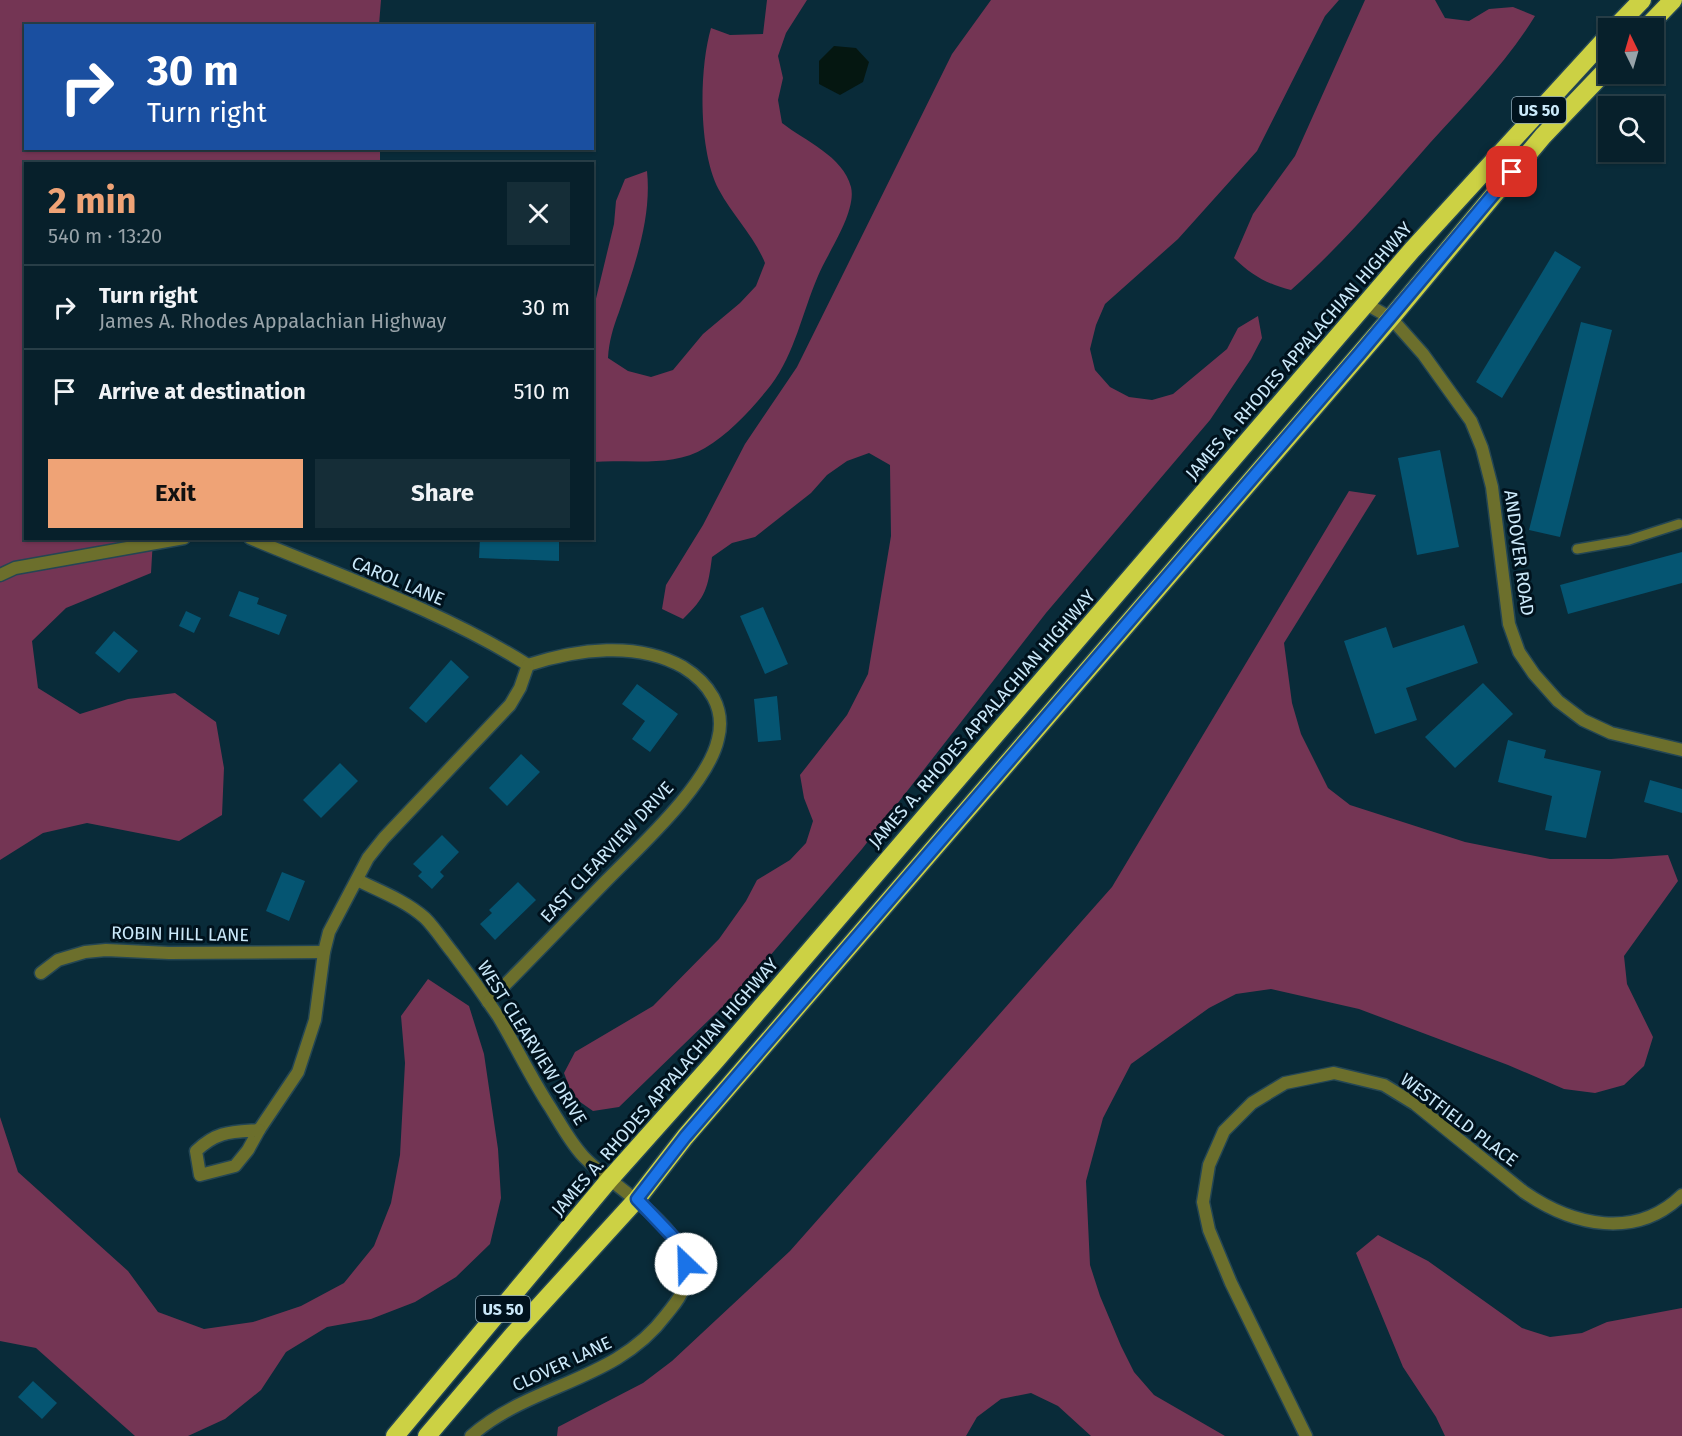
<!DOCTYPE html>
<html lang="en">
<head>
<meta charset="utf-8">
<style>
	:root { --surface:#07202b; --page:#152d37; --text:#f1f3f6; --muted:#98a3a9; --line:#283e47; --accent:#efa376 }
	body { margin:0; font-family:"Fira Sans",sans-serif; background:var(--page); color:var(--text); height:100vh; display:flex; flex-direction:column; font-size:22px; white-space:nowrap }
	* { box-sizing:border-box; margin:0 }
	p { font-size:20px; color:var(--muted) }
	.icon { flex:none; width:33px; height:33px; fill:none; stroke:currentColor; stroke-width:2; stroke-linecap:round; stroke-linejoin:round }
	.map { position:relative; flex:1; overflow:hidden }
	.sheet { position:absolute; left:24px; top:162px; width:570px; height:378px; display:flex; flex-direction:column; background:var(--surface); border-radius:0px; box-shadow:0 2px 4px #0004,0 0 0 2px var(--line) }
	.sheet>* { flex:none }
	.guide { position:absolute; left:24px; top:24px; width:570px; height:126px; border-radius:0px; box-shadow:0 2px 4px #0004,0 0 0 2px var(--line); background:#1a4fa0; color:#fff; overflow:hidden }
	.needle { width:39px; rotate:355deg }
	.tools { position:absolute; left:1598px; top:18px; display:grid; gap:12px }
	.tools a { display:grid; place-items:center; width:66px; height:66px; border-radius:0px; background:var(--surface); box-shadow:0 2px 4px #0004,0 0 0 2px var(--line); font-size:30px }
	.pin { position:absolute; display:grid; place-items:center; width:51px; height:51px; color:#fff; margin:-26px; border-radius:12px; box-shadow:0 3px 9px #0006 }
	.me { position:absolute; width:66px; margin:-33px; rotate:336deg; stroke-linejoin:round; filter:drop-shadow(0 0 4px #0008) }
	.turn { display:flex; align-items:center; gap:21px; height:126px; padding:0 24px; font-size:27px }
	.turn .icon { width:78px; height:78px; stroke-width:2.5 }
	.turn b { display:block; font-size:42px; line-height:51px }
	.round { display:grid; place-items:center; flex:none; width:63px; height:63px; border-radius:0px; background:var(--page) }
	.head { display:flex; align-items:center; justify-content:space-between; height:102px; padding:0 24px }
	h1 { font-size:36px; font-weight:700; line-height:45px; color:var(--accent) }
	.cta { display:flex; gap:12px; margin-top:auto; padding:12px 24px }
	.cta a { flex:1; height:69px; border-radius:0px; background:var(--accent); color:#111; font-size:24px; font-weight:700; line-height:69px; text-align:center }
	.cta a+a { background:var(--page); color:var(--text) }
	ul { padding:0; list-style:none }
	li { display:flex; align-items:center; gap:18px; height:84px; padding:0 24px; border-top:2px solid var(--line) }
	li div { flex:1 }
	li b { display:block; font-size:22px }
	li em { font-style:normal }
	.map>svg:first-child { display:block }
	.green { fill:#743554 }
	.water { fill:#051711 }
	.building { fill:#055572 }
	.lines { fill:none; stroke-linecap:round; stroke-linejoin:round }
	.lane-casing { stroke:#244654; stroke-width:12 }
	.street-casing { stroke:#244654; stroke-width:15 }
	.highway-casing { stroke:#244654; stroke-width:21 }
	.lane { stroke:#6c6f2c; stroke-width:9 }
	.street { stroke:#6c6f2c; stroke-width:12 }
	.highway { stroke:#ccd144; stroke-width:18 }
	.route-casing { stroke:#114b97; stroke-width:15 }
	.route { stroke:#1a73e8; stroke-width:10 }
	.labels { text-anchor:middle; stroke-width:6; stroke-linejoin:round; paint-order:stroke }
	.shield { fill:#00121d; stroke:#8ea8b8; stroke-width:1.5 }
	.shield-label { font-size:16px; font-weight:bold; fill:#cbe9fa }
	.street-label { font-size:18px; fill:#cbe9fa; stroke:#00121d }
</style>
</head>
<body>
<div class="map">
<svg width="1682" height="1436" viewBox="0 0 1682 1436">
	<rect width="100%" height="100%" fill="#092b39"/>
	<g class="green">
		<polygon points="0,0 381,0 379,25 26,26 26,148 380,148 380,163 26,164 26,538 153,539 151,573 66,608 32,641 38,688 80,714 128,699 175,693 216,722 224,768 222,815 179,841 87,823 43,833 0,860"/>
		<path d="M767,0H807L786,33L778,56L783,78L778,100L782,123C805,141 843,156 851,187C857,212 827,254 818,276C802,313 795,353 771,385C753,408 729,434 705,448C672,468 629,459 593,462V311L614,224L616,201L625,179L647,171C652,219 634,267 619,312C613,328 609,341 608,358L628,371L651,377L673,370L703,334L740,303L756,286L765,263C754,236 733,216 719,190C698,151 699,69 711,28L730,35L763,34Z"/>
		<path d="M991,0H1339L1325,16L1257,151L1178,239L1105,304L1096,325L1090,349L1095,370L1110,387L1129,397L1152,400L1173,394L1227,349L1238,328L1258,316L1262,338L1251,359L1210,420L1046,613L862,849L743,987L619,1107L593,1111L573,1097L564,1073L575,1052L653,1006L719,939L746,901L757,880L790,860L806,843L813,821L804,798L800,775L847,715L868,674L891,536L890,465L869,453L847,461L827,475L811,493L755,537L732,543L712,557C708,588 706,597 683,619L662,609L666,585L703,525L745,444L797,367L952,54Z"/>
		<path d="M1365,0H1435L1445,18L1469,21L1489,9L1513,7L1535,16C1507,62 1466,103 1430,143C1385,194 1341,246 1291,290C1267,284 1251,275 1234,258L1253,214L1295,156Z"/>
		<polygon points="1349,491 1376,495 1284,643 1292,703 1301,734 1328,788 1350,805 1465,842 1550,859 1611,859 1668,855 1678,881 1624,956 1627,984 1653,1037 1644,1066 1624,1085 1595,1093 1564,1089 1508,1065 1359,1009 1271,989 1236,994 1209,1008 1131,1064 1103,1118 1086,1181 1090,1265 1100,1296 1121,1346 1134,1372 1154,1395 1225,1436 1091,1436 1058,1406 1031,1393 1001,1399 977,1417 966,1436 557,1436 558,1427 643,1383 672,1361 790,1251 1112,887"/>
		<polygon points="428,979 469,1006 484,1054 498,1149 501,1198 490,1244 456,1277 415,1302 371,1319 327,1327 286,1352 261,1390 225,1419 188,1436 135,1436 36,1348 0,1341 0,1117 18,1172 128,1271 158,1312 204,1329 253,1322 301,1306 344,1283 374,1246 391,1203 400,1155 405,1063 401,1016"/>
		<polygon points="1378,1235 1428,1261 1522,1328 1550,1337 1582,1333 1607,1322 1682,1308 1682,1436 1445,1436 1436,1417 1403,1367 1356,1253"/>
	</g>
	<polygon class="water" points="834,46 856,48 869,62 863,82 840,95 819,84 819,61"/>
	<g class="building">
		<polygon points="1555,251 1581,267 1502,398 1476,382"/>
		<polygon points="1581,322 1612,330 1560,537 1529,530"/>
		<polygon points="1440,450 1459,547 1417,555 1398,458"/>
		<polygon points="480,538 559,538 559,561 479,558"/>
		<polygon points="1682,552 1682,583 1568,614 1560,585"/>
		<polygon points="239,591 259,598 257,604 287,615 279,635 229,616"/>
		<polygon points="763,607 788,664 765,674 740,616"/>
		<polygon points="186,611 201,618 194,633 179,626"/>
		<polygon points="1464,625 1478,663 1406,688 1417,720 1375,734 1344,641 1386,627 1393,648"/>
		<polygon points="114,631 138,651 119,673 95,653"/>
		<polygon points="451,660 469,677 426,723 409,708"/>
		<polygon points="1483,683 1513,714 1455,768 1425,737"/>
		<polygon points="637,684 678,714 650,752 632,739 645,721 622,704"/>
		<polygon points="777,696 781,740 758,742 754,699"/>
		<polygon points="1508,740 1546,750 1544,758 1601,771 1586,838 1545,830 1552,796 1498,782"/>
		<polygon points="521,754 540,772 507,806 489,788"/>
		<polygon points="340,763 358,781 321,818 303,800"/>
		<polygon points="1650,780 1682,789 1682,813 1644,802"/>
		<polygon points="442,835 459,852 440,872 444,876 432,889 418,876 422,872 413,864"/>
		<polygon points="282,872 305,881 289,921 266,911"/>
		<polygon points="518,882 536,900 495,940 480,924 492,913 489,910"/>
		<polygon points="33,1381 57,1403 42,1419 18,1397"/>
	</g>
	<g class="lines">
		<defs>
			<polyline id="lane" points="1577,549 1629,540 1679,524"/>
			<g id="street">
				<polyline points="1366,304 1391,318 1423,354 1471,421 1482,448 1492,487 1509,624 1519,652 1534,674 1558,701 1583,720 1611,733 1682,750"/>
				<path d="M250,538C343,577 442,611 528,665"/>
				<polyline points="0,575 15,568 184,538"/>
				<path d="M357,880C380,891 406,901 425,918C435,928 444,942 453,953C469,974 484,995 498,1016C516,1046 531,1078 550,1107C560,1123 570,1142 583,1156C613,1189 704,1234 683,1289C680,1299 672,1307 666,1315C616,1382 531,1383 471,1436"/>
				<polyline points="41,973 58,960 85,952 106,950 169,953 324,952"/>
				<path d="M488,1002C528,962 567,921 606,881C639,847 708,785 718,739C726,708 709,683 683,667C637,641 577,649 528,665"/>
				<polyline points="259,1130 298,1072 315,1020 324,952 329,932 368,858 384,838 510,705 520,688 528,665"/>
				<path d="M259,1130L248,1150L235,1166L200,1175L196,1151C217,1131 231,1132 259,1130Z"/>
				<path d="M1306,1436L1231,1283L1209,1230L1203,1202L1209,1165L1224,1131L1252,1103L1285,1083L1334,1073L1384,1085L1415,1104L1524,1192C1573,1226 1636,1240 1682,1195"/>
			</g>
			<g id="highway">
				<polyline points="1615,28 1642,0"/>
				<polyline points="1646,28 1673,0"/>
				<polyline points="395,1436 609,1180 716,1060 1412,250 1608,36"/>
				<polyline points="427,1436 513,1335 637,1199 685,1137 1391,318 1543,136 1608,68"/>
			</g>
		</defs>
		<use href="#lane" class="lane-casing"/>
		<use href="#street" class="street-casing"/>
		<use href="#highway" class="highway-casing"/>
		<use href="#lane" class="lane"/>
		<use href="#street" class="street"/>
		<use href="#highway" class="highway"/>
	</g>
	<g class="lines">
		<defs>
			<polyline id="route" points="686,1264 677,1241 637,1199 685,1137 1360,353 1512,172"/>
		</defs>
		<use href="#route" class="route-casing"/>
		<use href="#route" class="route"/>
	</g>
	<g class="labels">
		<g class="shield">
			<rect x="1512" y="97" width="54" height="26" rx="4.5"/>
			<rect x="476" y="1296" width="54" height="26" rx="4.5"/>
		</g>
		<g class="shield-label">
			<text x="1539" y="116">US 50</text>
			<text x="503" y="1315">US 50</text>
		</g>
		<g class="street-label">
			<text transform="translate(1299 351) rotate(-49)" y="6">JAMES A. RHODES APPALACHIAN HIGHWAY</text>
			<text transform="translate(1519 553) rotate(82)" y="6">ANDOVER ROAD</text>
			<text transform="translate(398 581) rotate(23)" y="6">CAROL LANE</text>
			<text transform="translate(982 719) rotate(-49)" y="6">JAMES A. RHODES APPALACHIAN HIGHWAY</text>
			<text transform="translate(607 852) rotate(-47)" y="6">EAST CLEARVIEW DRIVE</text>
			<text transform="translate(180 934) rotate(1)" y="6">ROBIN HILL LANE</text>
			<text transform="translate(532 1043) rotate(58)" y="6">WEST CLEARVIEW DRIVE</text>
			<text transform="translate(665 1087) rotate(-49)" y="6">JAMES A. RHODES APPALACHIAN HIGHWAY</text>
			<text transform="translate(1459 1120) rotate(37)" y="6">WESTFIELD PLACE</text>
			<text transform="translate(562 1364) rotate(-25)" y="6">CLOVER LANE</text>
		</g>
	</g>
</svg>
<div class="tools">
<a><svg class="needle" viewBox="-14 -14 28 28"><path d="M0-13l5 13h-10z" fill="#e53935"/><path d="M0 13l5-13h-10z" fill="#98a3a9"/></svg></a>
<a><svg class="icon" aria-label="search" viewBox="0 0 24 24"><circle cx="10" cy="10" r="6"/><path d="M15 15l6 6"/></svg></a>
</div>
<div class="pin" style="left:1512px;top:172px;background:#d93025"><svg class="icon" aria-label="arrive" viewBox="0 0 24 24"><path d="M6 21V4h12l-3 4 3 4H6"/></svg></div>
<svg class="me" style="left:686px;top:1264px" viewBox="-20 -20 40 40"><circle r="19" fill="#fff"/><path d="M0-13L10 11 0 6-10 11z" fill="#1a73e8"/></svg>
<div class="guide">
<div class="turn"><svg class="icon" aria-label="right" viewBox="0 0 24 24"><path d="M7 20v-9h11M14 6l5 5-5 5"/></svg><div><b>30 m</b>Turn right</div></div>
</div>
<section class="sheet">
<div class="head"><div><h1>2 min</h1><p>540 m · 13:20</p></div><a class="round"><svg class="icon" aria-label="close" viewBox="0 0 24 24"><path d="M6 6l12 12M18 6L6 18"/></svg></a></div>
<ul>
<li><svg class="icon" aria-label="right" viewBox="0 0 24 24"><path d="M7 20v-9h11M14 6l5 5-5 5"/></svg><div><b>Turn right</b><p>James A. Rhodes Appalachian Highway</p></div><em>30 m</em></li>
<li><svg class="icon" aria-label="arrive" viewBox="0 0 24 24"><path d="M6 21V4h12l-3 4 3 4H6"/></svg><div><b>Arrive at destination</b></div><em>510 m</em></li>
</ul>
<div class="cta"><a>Exit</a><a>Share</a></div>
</section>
</div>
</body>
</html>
